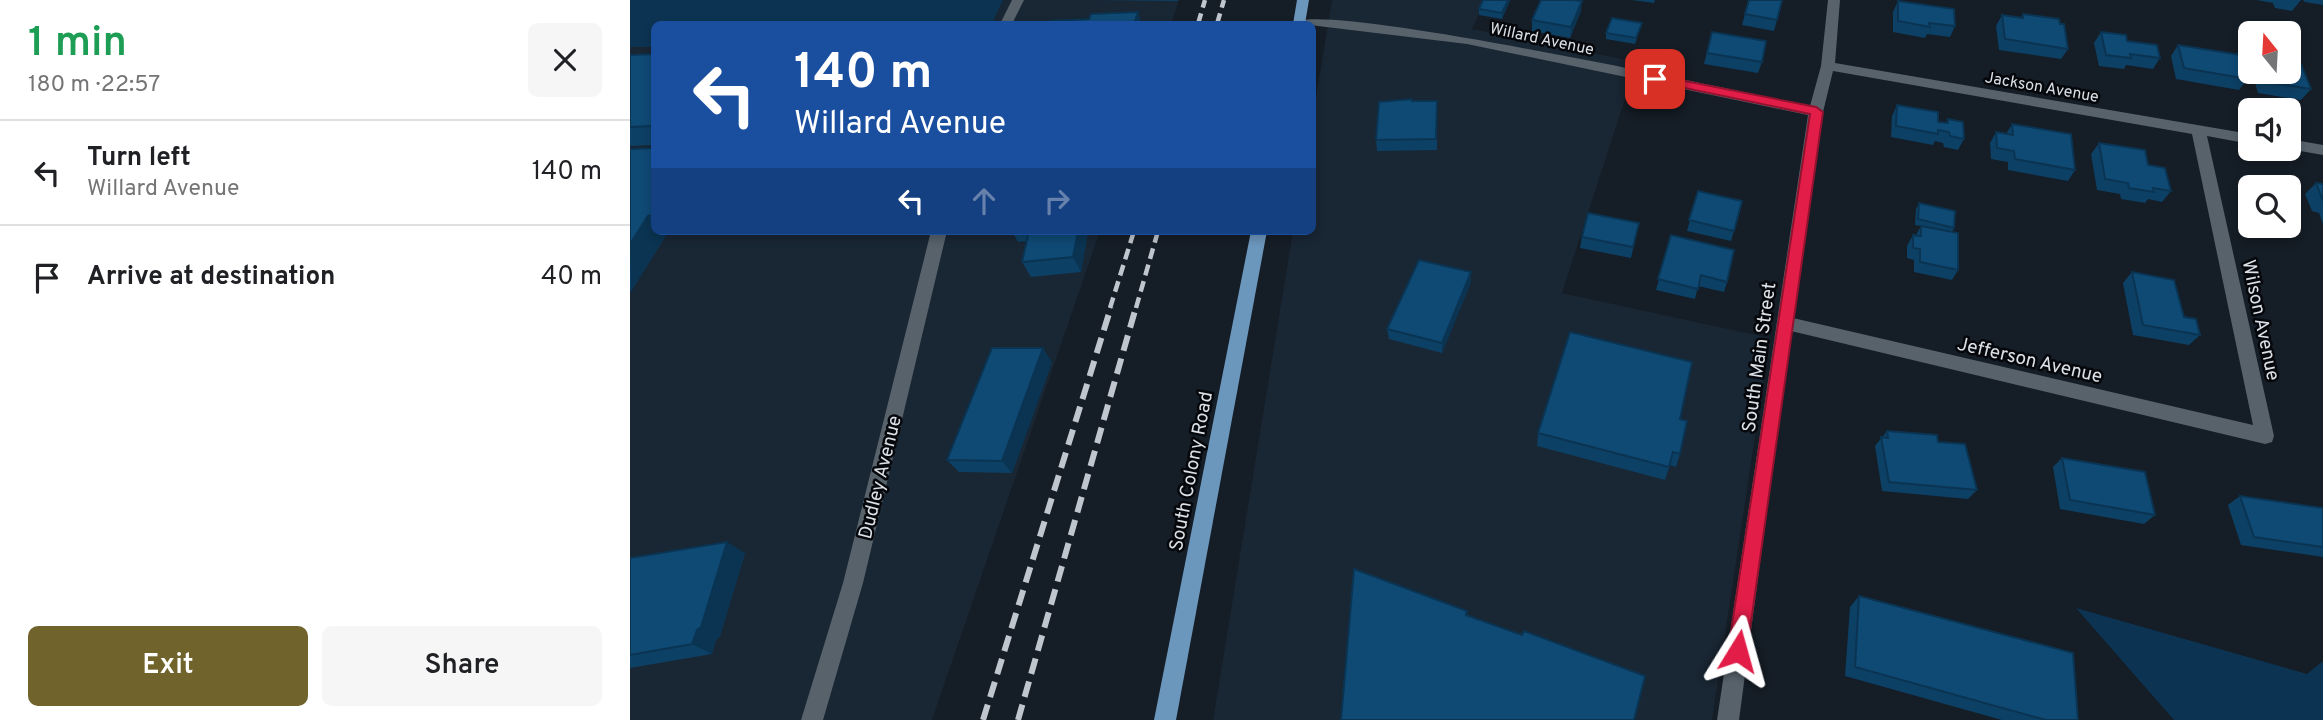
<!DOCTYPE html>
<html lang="en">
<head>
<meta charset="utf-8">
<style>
	:root { --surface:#fff; --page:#f6f6f6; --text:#202124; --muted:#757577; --line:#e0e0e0; --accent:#70642c }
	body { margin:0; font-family:Overpass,sans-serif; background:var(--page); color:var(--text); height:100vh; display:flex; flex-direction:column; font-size:26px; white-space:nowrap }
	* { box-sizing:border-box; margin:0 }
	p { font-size:23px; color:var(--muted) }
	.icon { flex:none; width:38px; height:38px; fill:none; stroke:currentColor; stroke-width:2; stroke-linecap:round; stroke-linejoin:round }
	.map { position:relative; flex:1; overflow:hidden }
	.sheet { display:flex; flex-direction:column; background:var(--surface); width:630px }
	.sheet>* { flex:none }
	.banner { position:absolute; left:21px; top:21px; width:665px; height:214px; border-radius:10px; box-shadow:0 4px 10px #0003; background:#1a4fa0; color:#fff; overflow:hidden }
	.needle { width:46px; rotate:342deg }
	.buttons { position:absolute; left:1608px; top:21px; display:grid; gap:14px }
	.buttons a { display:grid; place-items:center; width:63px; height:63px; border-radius:10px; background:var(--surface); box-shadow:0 4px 10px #0003; font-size:35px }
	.pin { position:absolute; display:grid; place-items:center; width:60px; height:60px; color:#fff; margin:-30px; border-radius:14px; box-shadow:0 4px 10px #0006 }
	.me { position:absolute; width:77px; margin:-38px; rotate:8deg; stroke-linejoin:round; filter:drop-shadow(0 0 5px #0008) }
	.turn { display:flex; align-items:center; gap:24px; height:147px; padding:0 28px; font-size:32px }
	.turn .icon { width:91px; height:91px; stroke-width:2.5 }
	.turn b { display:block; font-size:49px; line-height:60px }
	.lanes { display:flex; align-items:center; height:66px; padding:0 28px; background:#0003; justify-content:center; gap:35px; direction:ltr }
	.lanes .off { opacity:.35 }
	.round { display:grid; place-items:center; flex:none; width:74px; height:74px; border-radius:10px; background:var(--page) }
	.headline { display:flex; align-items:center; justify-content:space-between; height:119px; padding:0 28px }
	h1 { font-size:42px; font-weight:600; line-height:52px; color:#1e9e55 }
	.action { display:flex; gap:14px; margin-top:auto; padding:14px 28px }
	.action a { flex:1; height:80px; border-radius:10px; background:var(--accent); color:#fff; font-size:28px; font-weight:600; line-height:80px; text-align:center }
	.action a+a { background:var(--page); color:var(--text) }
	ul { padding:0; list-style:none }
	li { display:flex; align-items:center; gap:21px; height:105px; padding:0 28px; border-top:2px solid var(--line) }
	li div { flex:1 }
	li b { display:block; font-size:26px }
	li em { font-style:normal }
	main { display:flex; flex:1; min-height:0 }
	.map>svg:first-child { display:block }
	.built { fill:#192633 }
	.green { fill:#0c3452 }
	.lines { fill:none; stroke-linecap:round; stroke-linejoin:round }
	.street { fill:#57626b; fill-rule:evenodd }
	.primary { fill:#6c97bd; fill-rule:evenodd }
	.rail-far1 { stroke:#c0c6cd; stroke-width:4.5; stroke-dasharray:11 6; stroke-linecap:butt }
	.rail { stroke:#c0c6cd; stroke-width:6; stroke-dasharray:16 8; stroke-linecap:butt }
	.wall { fill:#0d4065 }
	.shaded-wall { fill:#0a3452 }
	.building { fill:#0f4a75; stroke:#0a3452; stroke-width:2 }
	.route { fill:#e11d48; stroke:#92132f; stroke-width:2 }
	.labels { text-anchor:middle; stroke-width:5; stroke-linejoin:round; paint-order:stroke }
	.far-street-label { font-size:16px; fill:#dbe1e7; stroke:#05070b }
	.street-label { font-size:19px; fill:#dbe1e7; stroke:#05070b }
</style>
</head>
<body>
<main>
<section class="sheet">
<div class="headline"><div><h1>1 min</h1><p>180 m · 22:57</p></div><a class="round"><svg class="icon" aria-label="close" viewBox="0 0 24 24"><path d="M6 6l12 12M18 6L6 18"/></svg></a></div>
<ul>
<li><svg class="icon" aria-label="left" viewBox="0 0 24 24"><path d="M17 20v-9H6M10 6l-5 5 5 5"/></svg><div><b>Turn left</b><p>Willard Avenue</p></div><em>140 m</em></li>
<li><svg class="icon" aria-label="arrive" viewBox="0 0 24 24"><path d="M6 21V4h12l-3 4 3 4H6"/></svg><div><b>Arrive at destination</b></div><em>40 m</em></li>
</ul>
<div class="action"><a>Exit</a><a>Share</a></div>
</section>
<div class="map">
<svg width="1693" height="720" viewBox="0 0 1693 720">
	<rect width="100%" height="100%" fill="#151d26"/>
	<g class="built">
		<polygon points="373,0 549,0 541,24 362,24"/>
		<polygon points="702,0 855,0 842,29 1007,62 932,293 1140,338 1082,720 583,720 663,231 682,231 683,115"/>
		<polygon points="0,47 24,47 24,231 470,231 302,720 0,720"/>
	</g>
	<g class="green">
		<polygon points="0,0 373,0 362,24 24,24 24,47 0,47"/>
		<polygon points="1446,608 1677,674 1693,661 1693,720 1544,720"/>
	</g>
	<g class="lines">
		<g class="street">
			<polygon points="382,0 394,0 382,24 370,24"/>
			<path d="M1198,0H1210L1205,63L1620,134V144L1577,136L1644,436L1642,442L1635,444L1161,331L1109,720H1087L1178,115L837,44L663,23C692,0 1117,93 1180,106L1191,66ZM1203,71L1562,134L1623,425L1163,318L1193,112Z"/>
			<polygon points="1659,139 1693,145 1693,155 1659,149"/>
			<polygon points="301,231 317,231 233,583 193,720 171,720 213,583"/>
		</g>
		<g class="primary">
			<polygon points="667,0 679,0 675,24 663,24"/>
			<polygon points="621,231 637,231 546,720 524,720"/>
		</g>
		<g class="rail-far1">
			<polyline points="568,24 575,0"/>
			<polyline points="587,24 594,0"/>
			<polyline points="480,308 504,231"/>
			<polyline points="506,308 528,231"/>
		</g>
		<g class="rail">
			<polyline points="353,720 481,307"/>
			<polyline points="388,720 506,307"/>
		</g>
	</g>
	<g class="wall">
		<polygon points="463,0 548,0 548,1"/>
		<polygon points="880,0 872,19 849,15 849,9"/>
		<polygon points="1002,0 1025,0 1024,3"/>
		<polygon points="1119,0 1147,20 1144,31 1112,25"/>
		<polygon points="1627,0 1671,0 1662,11 1645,8 1643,3"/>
		<polygon points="1673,0 1693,0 1693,5 1675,2"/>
		<polygon points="1268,1 1325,26 1320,37 1297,34 1295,38 1263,32 1263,12"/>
		<polygon points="951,11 940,38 902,31 902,20"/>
		<polygon points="1393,14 1438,49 1431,59 1369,50 1366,26 1372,15 1391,18"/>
		<polygon points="1012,23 1005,44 976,39 976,33"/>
		<polygon points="1082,32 1132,62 1128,73 1074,64"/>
		<polygon points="1471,32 1497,41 1530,58 1523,69 1496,65 1494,69 1469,66 1464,43"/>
		<polygon points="1548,45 1618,79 1609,90 1546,79 1541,56"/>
		<polygon points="24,54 24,145 0,146 0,55"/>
		<polygon points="1660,62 1681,89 1671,100 1628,93 1622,73 1623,72 1659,72 1659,64"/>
		<polygon points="1267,105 1308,122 1316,123 1318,119 1334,139 1328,150 1314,147 1313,143 1305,141 1303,145 1261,137 1262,116"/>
		<polygon points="807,112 807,150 747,151 746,140"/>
		<polygon points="1382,124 1445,170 1438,181 1378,170 1378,162 1361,159 1360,143 1366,132 1376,134"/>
		<polygon points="1469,143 1541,191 1532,202 1518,199 1515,203 1491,199 1490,194 1467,190 1461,154"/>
		<polygon points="24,148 24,231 100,231 37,234 0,292 0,149"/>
		<polygon points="1686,183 1693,184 1693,224 1689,213 1682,211 1675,194"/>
		<polygon points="1068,191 1104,231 1101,241 1057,231"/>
		<polygon points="1289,203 1324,228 1322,232 1328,270 1322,280 1284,272 1284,260 1277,258 1277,246 1283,235 1286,235 1291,226 1285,225 1286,209"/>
		<polygon points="1009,223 1001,258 950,248 952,237"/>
		<polygon points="382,231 458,231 451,272 401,277 392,262 397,241 388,242"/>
		<polygon points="1041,235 1097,282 1094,292 1068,286 1065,299 1026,290"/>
		<polygon points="1502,272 1554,317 1570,335 1559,345 1503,335 1493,283"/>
		<polygon points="841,282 812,353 759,339 757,329"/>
		<polygon points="422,362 382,473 329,472 317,460"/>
		<polygon points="1050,419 1050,454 1046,467 1040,465 1035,480 907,446 908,433"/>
		<polygon points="1257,431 1308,442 1347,490 1338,499 1252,491 1245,446"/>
		<polygon points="1432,458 1525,515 1514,524 1430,509 1423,467"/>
		<polygon points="1610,496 1693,508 1693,557 1611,545 1598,505"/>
		<polygon points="115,553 90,636 86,640 82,654 0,668 0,558"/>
		<polygon points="1229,596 1448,720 1372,720 1215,676 1220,607"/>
	</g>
	<g class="shaded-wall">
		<polygon points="878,0 880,1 872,19 872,13"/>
		<polygon points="952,1 951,11 940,38 941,27"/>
		<polygon points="508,12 512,24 504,24"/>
		<polygon points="18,216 24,222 24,231 34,231 37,234 1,292 0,244"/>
		<polygon points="448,231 458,231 451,272 443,257"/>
		<polygon points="841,272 841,282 812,353 812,343"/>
		<polygon points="413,348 422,362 382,473 372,461"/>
		<polygon points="97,542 115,553 90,636 86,640 82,654 62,644"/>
	</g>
	<g class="building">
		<polygon points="853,0 878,0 872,13 849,9"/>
		<polygon points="911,0 944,0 952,1 941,27 902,20"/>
		<polygon points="1119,0 1152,0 1147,20 1115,14"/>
		<polygon points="1268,1 1324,9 1325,26 1299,23 1300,27 1268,21"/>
		<polygon points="508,12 504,24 419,24 420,21 459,19 461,14"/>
		<polygon points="1393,14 1429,19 1430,24 1434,24 1438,49 1375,39 1372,15 1393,18"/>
		<polygon points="982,18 1012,23 1006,38 976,33"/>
		<polygon points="1082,32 1136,41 1132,62 1077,53"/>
		<polygon points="1471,32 1496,35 1497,41 1527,45 1530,58 1500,54 1501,58 1476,55"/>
		<polygon points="1548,45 1611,55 1618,79 1554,68"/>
		<polygon points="24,54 24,126 0,127 0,55"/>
		<polygon points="1660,62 1671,64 1681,89 1637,82 1634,72 1659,72 1659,67 1662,67"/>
		<polygon points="782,99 782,101 807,101 806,139 746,140 749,102"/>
		<polygon points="1267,105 1308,112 1308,122 1318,123 1318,119 1333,122 1334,139 1320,136 1319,132 1308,130 1308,134 1266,126"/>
		<polygon points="1382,124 1441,134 1445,170 1385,159 1384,151 1367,148 1366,132 1383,135"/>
		<polygon points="1469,143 1515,150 1518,165 1535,168 1541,191 1523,188 1524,192 1499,188 1498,183 1475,179"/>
		<polygon points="24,148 24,215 18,216 0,244 0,149"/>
		<polygon points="1686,183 1693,184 1693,201"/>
		<polygon points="1068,191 1112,201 1104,231 1059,220"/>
		<polygon points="1289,203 1325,211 1324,228 1288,219"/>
		<polygon points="958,213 1009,223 1003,247 952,237"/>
		<polygon points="1291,226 1328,233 1328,270 1290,262 1290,249 1283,248 1283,235 1291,236"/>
		<polygon points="399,231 448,231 443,257 392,262"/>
		<polygon points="1041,235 1104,250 1097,282 1071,275 1068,289 1028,279"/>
		<polygon points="789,260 841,272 812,343 757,329"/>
		<polygon points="1502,272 1544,280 1554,317 1566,319 1570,335 1513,325"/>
		<polygon points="940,332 1062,362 1050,419 1057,421 1050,454 1043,452 1039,467 908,433"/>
		<polygon points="362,348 413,348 372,461 317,460"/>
		<polygon points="1257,431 1307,435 1308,442 1335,444 1347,490 1259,482 1251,437 1258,438"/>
		<polygon points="1432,458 1515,472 1525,515 1440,500"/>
		<polygon points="1610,496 1693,508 1693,547 1624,537"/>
		<polygon points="97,542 71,627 67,630 62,644 0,655 0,558"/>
		<polygon points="724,569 837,611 836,615 892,635 894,631 1015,676 1004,720 711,720"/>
		<polygon points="1229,596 1443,653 1448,720 1416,720 1225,667"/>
	</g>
	<polygon class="route" points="1025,75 1186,107 1193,112 1117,651 1115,658 1108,661 1101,658 1098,651 1180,114 1021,81 1021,76"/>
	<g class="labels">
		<g class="far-street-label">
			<text transform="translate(912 38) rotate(12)" y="6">Willard Avenue</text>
			<text transform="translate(1412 86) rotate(10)" y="6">Jackson Avenue</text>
		</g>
		<g class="street-label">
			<text transform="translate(1632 320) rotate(78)" y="7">Wilson Avenue</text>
			<text transform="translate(1128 357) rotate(-82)" y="7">South Main Street</text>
			<text transform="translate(1400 359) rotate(13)" y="7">Jefferson Avenue</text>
			<text transform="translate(560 471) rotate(-79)" y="7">South Colony Road</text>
			<text transform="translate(249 477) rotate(-76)" y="7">Dudley Avenue</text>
		</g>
	</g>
</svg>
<div class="buttons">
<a><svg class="needle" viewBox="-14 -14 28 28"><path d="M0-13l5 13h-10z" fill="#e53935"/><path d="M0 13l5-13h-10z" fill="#757577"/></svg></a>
<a><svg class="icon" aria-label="sound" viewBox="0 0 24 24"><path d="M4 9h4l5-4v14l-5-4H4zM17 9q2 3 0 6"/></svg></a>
<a><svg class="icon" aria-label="search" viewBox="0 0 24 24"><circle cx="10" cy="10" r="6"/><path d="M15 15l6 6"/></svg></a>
</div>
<div class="pin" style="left:1025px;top:79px;background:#d93025"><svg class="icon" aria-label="arrive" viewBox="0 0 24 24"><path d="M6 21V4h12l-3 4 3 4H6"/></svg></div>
<svg class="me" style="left:1108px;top:651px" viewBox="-20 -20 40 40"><path d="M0-17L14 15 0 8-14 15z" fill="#e11d48" stroke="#fff" stroke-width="4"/></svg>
<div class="banner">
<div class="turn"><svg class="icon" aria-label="left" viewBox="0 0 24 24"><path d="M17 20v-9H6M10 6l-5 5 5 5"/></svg><div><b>140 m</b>Willard Avenue</div></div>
<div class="lanes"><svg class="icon" aria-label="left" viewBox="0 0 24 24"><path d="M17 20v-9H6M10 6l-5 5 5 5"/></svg><svg class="icon off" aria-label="ahead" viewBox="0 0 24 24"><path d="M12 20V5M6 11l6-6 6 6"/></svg><svg class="icon off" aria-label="right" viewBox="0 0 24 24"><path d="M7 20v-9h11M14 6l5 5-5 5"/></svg></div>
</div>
</div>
</main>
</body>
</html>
